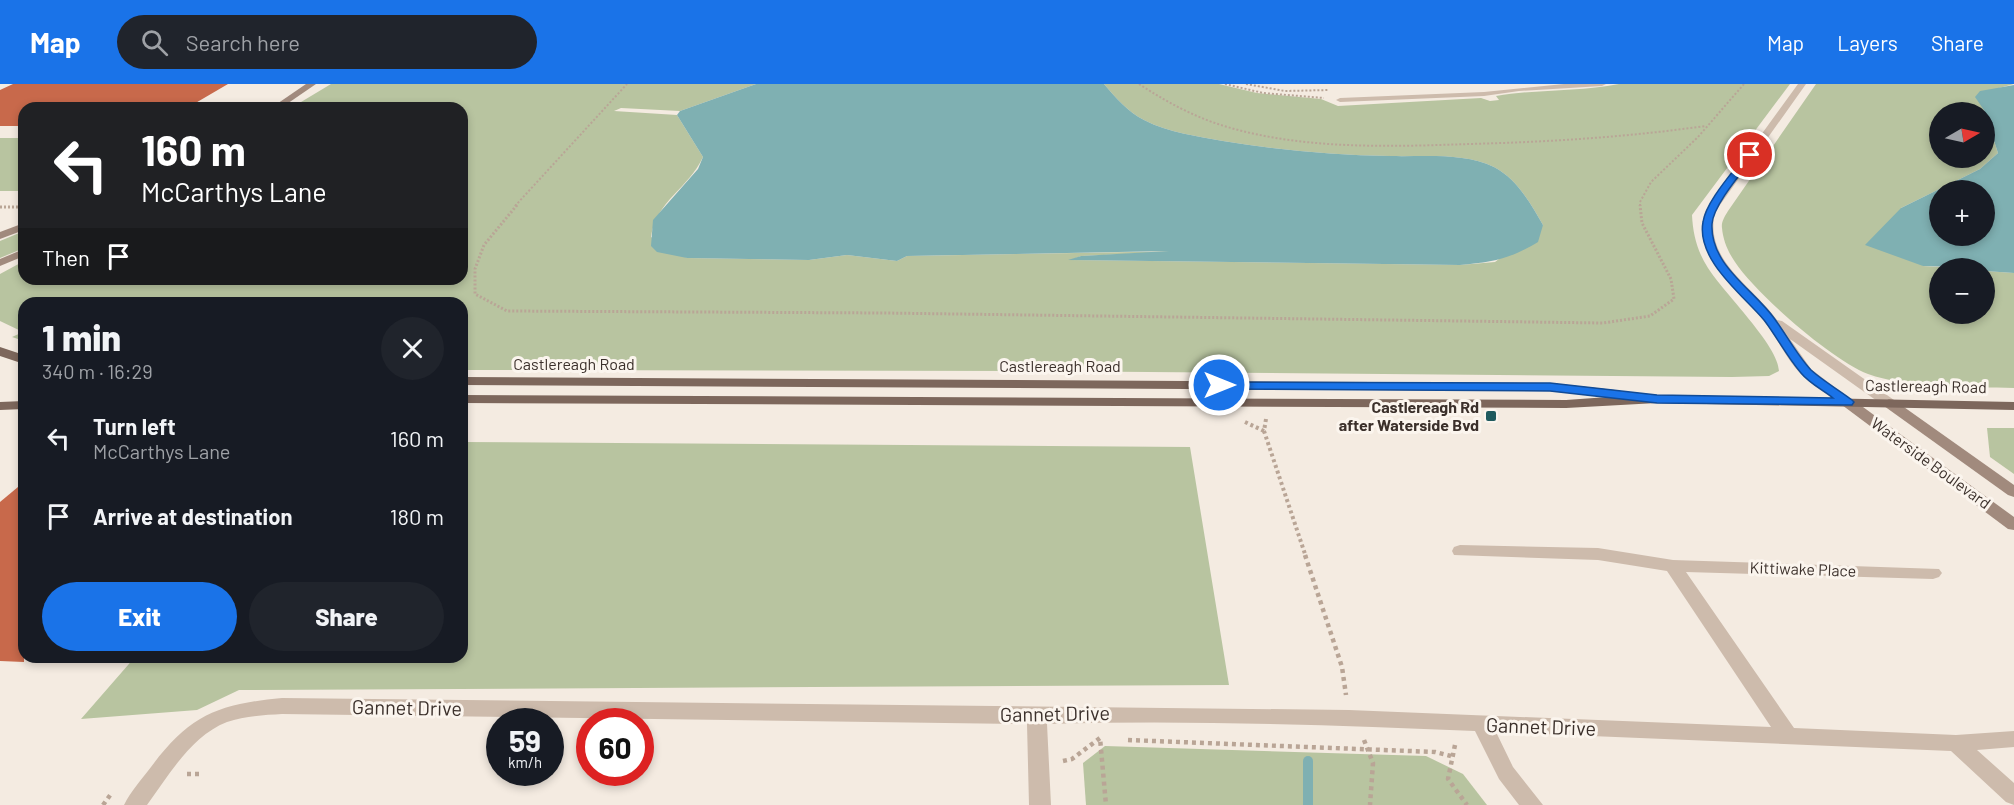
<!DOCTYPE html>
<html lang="en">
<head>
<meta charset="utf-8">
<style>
	:root { --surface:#171b24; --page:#20242c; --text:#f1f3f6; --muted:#9ea1a6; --accent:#1a73e8 }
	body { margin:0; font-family:Barlow,sans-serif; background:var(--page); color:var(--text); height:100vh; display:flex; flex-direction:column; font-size:22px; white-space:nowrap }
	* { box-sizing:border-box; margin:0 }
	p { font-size:20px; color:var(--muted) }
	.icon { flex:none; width:33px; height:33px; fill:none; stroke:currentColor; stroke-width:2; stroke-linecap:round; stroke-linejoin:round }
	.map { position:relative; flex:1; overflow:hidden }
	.details { position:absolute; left:18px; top:213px; width:450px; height:366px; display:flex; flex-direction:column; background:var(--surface); border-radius:18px; box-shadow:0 3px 9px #0003 }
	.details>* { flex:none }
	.hud { position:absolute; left:18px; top:18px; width:450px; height:183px; border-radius:18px; box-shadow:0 3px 9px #0003; background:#202124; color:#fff; overflow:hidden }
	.needle { width:39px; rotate:81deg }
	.tools { position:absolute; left:1929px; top:18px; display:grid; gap:12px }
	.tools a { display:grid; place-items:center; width:66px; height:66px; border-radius:50%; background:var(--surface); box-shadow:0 3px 9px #0003; font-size:30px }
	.speed { position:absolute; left:486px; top:624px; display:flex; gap:12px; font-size:30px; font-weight:700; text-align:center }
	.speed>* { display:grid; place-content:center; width:78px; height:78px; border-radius:50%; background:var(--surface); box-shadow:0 3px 9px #0003; line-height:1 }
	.speed small { font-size:15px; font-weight:400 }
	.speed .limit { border:9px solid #d22; background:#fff; color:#111 }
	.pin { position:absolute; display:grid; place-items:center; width:51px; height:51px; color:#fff; margin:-26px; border:3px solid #fff; border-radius:50%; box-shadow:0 2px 6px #0007 }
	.me { position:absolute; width:66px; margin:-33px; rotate:90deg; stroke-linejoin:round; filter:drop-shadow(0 0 4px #0008) }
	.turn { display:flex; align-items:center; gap:21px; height:126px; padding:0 24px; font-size:27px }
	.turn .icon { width:78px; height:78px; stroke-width:2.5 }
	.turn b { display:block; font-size:42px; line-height:51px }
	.then { display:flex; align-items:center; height:57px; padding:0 24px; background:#0003; gap:12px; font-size:22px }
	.round { display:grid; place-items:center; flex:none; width:63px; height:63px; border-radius:32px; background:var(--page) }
	.summary { display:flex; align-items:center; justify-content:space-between; height:102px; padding:0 24px }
	h1 { font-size:36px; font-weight:800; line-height:45px }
	.button { display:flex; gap:12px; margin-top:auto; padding:12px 24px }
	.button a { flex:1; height:69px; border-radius:36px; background:var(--accent); color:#fff; font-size:24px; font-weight:800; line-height:69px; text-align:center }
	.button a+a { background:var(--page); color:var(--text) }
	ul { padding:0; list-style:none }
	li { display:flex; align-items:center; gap:18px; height:78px; padding:0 24px }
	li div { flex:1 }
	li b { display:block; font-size:22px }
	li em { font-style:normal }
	header { display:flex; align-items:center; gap:36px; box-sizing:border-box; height:84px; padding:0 30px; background:var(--accent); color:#fff }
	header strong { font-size:28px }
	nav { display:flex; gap:33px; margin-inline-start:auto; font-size:21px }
	.search { width:420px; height:54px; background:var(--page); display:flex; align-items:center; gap:15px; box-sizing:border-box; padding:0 21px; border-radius:33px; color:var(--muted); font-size:22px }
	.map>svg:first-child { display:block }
	.green { fill:#b8c4a0; fill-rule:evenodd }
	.water { fill:#7fb0b2; fill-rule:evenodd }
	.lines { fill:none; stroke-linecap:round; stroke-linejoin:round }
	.stream { stroke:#7fb0b2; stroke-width:10 }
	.building { fill:#c8694b }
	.path-far3 { stroke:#b9a596; stroke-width:2; stroke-dasharray:2 2; stroke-linecap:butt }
	.path-far2 { stroke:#b9a596; stroke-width:3; stroke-dasharray:2 2; stroke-linecap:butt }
	.path-far1 { stroke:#b9a596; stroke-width:4; stroke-dasharray:3 3; stroke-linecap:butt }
	.path { stroke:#b9a596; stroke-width:4.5; stroke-dasharray:4 4; stroke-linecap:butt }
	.lane { fill:#cdbbac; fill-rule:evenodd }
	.street { fill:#cdbbac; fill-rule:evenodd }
	.secondary { fill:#a18a7d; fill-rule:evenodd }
	.primary { fill:#7d675c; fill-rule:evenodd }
	.route { fill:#1a73e8; stroke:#114b97; stroke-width:1.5 }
	.poi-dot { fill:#1f5a5e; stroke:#fbf5ee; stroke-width:2 }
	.labels { text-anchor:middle; stroke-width:6; stroke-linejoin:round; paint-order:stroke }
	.street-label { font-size:16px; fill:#3b302b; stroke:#fbf5ee }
	.poi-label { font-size:16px; font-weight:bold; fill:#3b302b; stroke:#fbf5ee; text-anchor:end }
	.near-street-label { font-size:20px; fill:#3b302b; stroke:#fbf5ee }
</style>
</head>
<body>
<header>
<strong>Map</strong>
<div class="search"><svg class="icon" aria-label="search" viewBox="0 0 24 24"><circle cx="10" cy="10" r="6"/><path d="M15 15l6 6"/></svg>Search here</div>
<nav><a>Map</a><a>Layers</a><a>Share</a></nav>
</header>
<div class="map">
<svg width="2014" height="721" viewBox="0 0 2014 721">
	<rect width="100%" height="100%" fill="#f4ebe1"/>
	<g class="green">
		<path d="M331,0H756L680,27L621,24L614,27L677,31L703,73C688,105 656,117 651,153L687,174L809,176L847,171L897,177L907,172L1192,167L1081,172L1071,176L1460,181L1495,178L1543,141C1531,120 1517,95 1494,83C1464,68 1422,73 1390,72C1334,71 1279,66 1223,57C1197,52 1169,49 1144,36C1128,28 1116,14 1104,0H1219L1257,9L1321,15L1338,22L1481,14L1490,17L1499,16L1496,12C1537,5 1579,8 1619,0H1790L1692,131C1693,150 1697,167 1708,184C1723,208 1779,262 1779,287L1769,292L1732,293L1024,287L462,286V219H24V257L12,253L23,248L0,237V190L24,177V195H462V24H291Z"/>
		<path d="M1816,0H2014L1999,4L1984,26L1998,69L1980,85L1901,124L1923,182L1955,184H1940V230H1984L1985,187L2014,189V304C1972,303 1906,304 1868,290C1832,276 1756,210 1735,178C1728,168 1723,156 1722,144C1721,138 1725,132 1728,127ZM1940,28H1984V74H1940Z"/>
		<rect x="0" y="54" width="24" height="53"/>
		<polygon points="24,147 24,164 0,174 0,157"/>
		<polygon points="1987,344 2014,344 2014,390 1990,373"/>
		<polygon points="462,358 1190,363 1229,601 239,606 197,626 81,635 135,573 462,573"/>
		<polygon points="1105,662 1426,672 1463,690 1487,721 1086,721 1083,679"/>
	</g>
	<g class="water">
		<path d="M756,0H1104C1116,14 1128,28 1144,36C1169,49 1197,52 1223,57C1279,66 1334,71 1391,72C1423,73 1464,68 1494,83C1517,95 1531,120 1543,141L1538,158C1510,175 1493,178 1460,181L1068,176L1081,172L1169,167L907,172L897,177L847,171L809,176L687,174L657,168L651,162L653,136L698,85L703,73L677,31L680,27Z"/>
		<path d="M2014,1V189L1985,187L1984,184L1923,182L1865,161L1901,124L1980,85L1998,69L1984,26L1975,13L1980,7ZM1940,106H1984V152H1940Z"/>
	</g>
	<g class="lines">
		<polyline class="stream" points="1308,677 1308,721"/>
	</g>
	<g class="building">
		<polygon points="13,0 228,0 187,24 24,24 24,42 0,42 0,6"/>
		<polygon points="24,398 24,578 0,577 0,418"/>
	</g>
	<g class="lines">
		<g class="path-far3">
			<path d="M1139,0C1162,15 1185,28 1212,38C1292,66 1385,63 1469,60C1549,58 1627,53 1706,42"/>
			<polyline points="1225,0 1263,9 1324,14"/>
			<polyline points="1246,0 1285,7 1329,6"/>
			<polyline points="515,122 627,0"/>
			<polyline points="1640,122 1640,118 1651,98 1698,53 1744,0"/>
		</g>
		<g class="path-far2">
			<polyline points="517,121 484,161 475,185 475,210 507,227 885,229 1603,239 1650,232 1674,215 1671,195 1642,139 1640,121"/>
			<polyline points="0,123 24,123"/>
		</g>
		<g class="path-far1">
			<polyline points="1266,335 1264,347 1306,473"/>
			<polyline points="1245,338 1264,347"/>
		</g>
		<g class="path">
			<polyline points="1305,471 1342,583 1346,611"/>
			<polyline points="1128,656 1435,668 1451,672"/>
			<polyline points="1364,656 1373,679 1370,721"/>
			<polyline points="1455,661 1448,695 1467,721"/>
			<polyline points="1063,677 1072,675 1100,654 1106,721"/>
			<polyline points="187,690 199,690"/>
			<polyline points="103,721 111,710"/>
		</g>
		<polygon class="lane" points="1564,0 1606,0 1602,2 1519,7 1484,12 1340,18 1336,16 1340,14 1484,8"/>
		<g class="street">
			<path d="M1798,0H1806L1715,128C1704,177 1752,201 1777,236L1782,237L1894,316L1896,319L1894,322H1884L1790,255L1811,285L1854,318L1847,322L1842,321C1829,311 1812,302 1801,290C1786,275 1777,253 1764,237C1738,203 1693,176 1705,128Z"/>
			<path d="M1460,461L1598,464L1673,476L1939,485L1942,489L1939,493L1933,495L1686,488L1794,644L1956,651L2014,647V663L1977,666L2014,699V721L2006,718L1951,667L1496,648L1513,683L1543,721H1519L1499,695L1475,647C1333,641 1190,636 1047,640L1051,721H1029L1027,640L282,630C264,631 244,632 227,638C191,652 169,691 147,721H124C131,707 142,695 151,683C190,631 218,620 282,614L1349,626L1771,643L1667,487L1598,476L1454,471L1452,467L1454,463Z"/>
		</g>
		<g class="secondary">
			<polygon points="306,0 316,0 281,24 271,24"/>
			<polygon points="24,139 24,146 0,155 0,148"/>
			<polygon points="24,165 24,172 0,182 0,175"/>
			<polygon points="1847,314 1852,315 2014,433 2014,446 2008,445 1842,321 1840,318 1842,315"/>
			<polygon points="1889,315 1894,316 2014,401 2014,413 2008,411 1884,322 1882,319"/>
		</g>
		<g class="primary">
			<polygon points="0,263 24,271 24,280 0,272"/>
			<polygon points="462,293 1550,299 1615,306 1620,307 1622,310 1620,313 1657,311 2014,318 2014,326 1657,319 1566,324 462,319 462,311 1566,316 1608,313 1550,307 462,301"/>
			<polygon points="24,317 24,325 0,326 0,318"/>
		</g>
	</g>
	<path class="route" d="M1747,69L1755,71C1743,87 1713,121 1712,140C1710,181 1753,205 1774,234C1786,250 1797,271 1811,286C1823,297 1839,306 1852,316L1854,318L1852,321L1657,319L1550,307L1219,305L1213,301L1219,298L1550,299L1657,311L1833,314C1823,306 1809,299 1801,289C1787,273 1777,253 1764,236C1743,211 1696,176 1703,138C1706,117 1734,87 1747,69Z"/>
	<rect class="poi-dot" x="1485" y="326" width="12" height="12" rx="3"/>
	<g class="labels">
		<g class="street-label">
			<text x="574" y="286">Castlereagh Road</text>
			<text x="1060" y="288">Castlereagh Road</text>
			<text transform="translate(1926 302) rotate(1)" y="6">Castlereagh Road</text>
			<text transform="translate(1931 379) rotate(36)" y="6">Waterside Boulevard</text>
			<text transform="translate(1803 485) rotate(2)" y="6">Kittiwake Place</text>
		</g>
		<g class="poi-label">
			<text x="1479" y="329">Castlereagh Rd<tspan x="1479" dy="18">after Waterside Bvd</tspan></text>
		</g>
		<g class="near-street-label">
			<text transform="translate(407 624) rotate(1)" y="7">Gannet Drive</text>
			<text transform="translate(1055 630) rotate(-1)" y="7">Gannet Drive</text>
			<text transform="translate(1541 643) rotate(2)" y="7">Gannet Drive</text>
		</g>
	</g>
</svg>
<div class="tools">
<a><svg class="needle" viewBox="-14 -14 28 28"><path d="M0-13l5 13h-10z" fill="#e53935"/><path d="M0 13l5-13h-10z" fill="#9ea1a6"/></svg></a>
<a>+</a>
<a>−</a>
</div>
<div class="speed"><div>59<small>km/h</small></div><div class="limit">60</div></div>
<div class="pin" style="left:1750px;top:71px;background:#d93025"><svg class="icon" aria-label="arrive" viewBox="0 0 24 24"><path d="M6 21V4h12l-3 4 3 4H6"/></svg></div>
<svg class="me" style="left:1219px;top:301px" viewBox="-20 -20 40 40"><circle r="17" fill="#1a73e8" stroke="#fff" stroke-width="3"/><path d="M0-11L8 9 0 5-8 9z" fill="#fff"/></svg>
<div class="hud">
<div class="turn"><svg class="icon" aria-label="left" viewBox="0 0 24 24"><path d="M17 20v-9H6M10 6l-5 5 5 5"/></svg><div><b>160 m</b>McCarthys Lane</div></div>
<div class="then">Then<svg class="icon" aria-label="arrive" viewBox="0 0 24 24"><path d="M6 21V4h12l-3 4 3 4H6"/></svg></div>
</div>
<section class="details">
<div class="summary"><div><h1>1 min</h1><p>340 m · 16:29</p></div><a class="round"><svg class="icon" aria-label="close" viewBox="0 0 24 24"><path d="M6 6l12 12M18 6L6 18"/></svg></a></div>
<ul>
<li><svg class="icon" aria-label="left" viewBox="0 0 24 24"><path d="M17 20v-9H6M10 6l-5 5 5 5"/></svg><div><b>Turn left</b><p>McCarthys Lane</p></div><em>160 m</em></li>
<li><svg class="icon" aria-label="arrive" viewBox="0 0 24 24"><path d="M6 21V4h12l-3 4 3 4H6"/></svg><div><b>Arrive at destination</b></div><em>180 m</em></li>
</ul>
<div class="button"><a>Exit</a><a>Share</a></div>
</section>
</div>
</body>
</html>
